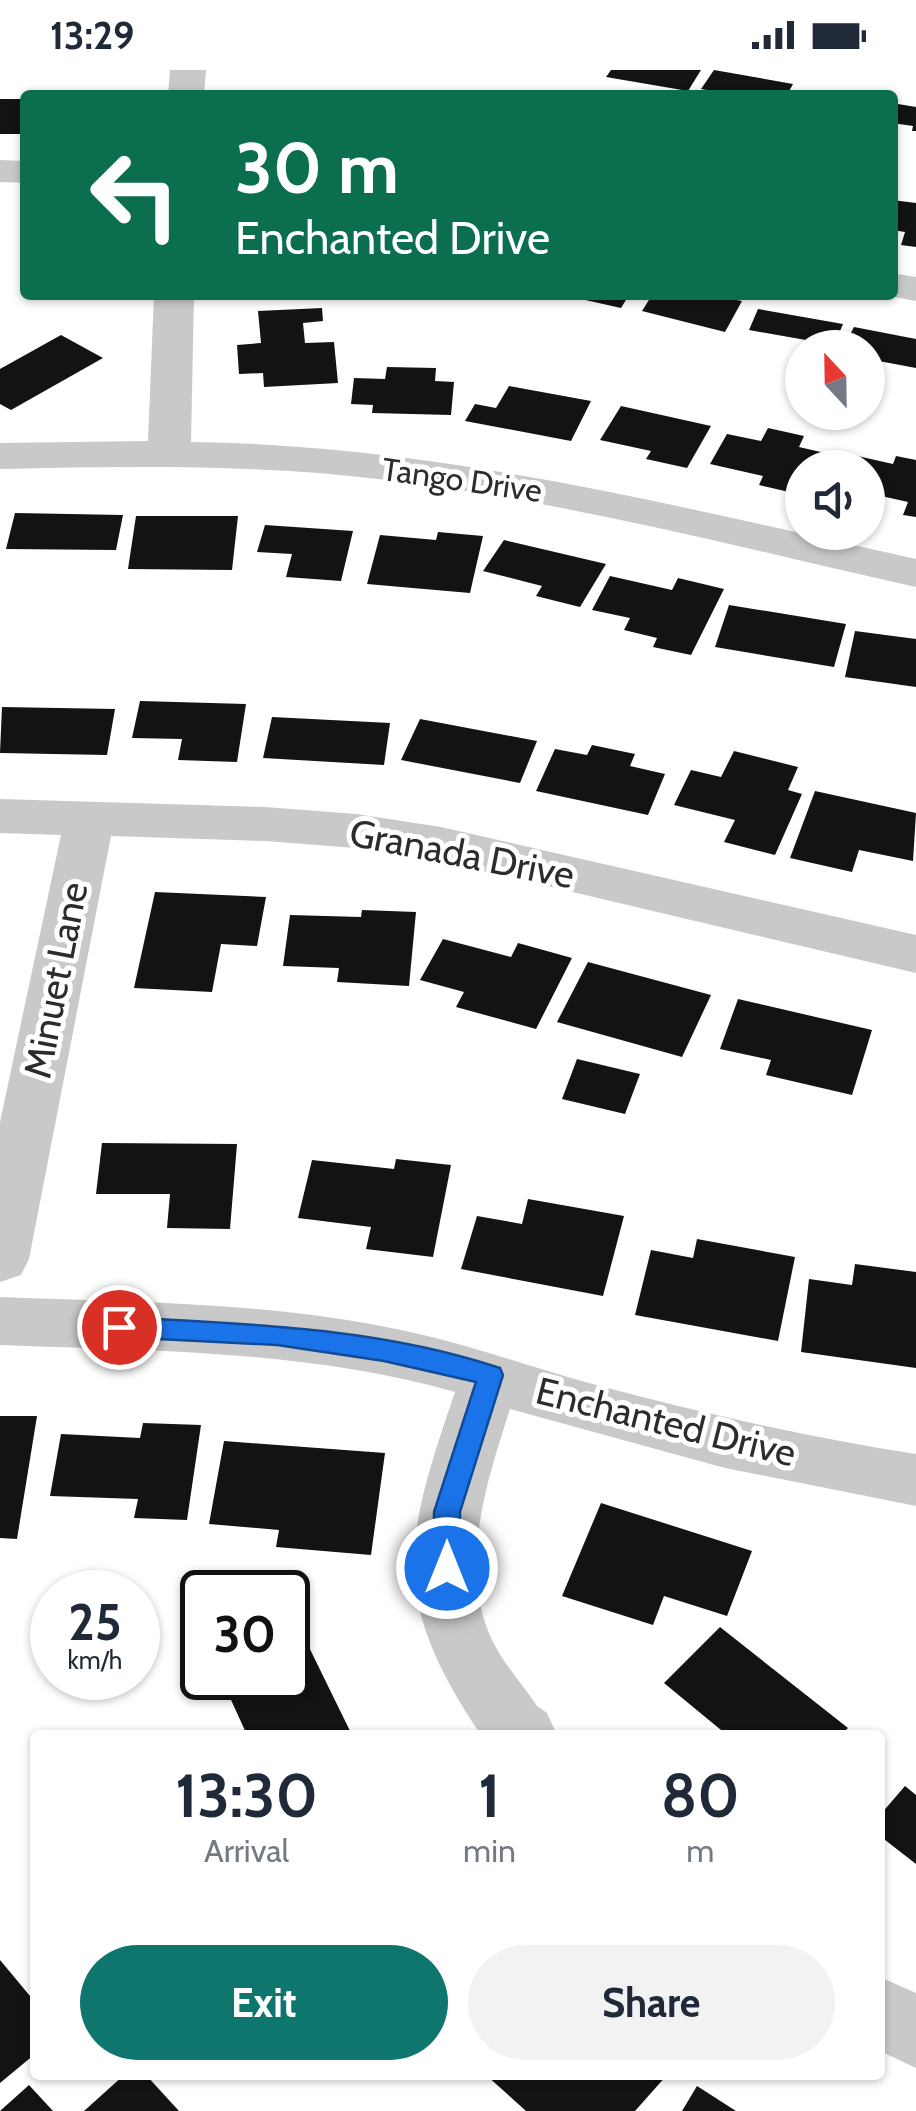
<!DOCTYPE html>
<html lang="en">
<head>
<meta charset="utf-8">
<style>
	:root { --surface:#fff; --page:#f2f2f3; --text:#1f2937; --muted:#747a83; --accent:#0f766e }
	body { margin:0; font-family:Cabin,sans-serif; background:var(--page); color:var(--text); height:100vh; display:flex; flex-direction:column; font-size:38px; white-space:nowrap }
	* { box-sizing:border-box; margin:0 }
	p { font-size:32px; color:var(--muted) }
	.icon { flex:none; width:55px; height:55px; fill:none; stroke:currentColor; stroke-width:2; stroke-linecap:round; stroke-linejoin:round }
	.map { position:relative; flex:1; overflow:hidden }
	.sheet { position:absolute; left:30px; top:1660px; width:855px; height:350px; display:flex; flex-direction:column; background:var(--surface); border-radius:10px; box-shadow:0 2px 8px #0004 }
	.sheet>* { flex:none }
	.hud { position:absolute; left:20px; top:20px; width:878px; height:210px; border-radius:10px; box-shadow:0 2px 8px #0004; background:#0b6e4f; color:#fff; overflow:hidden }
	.needle { width:65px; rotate:338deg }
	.fabs { position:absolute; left:785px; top:260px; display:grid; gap:20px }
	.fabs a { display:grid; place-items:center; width:100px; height:100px; border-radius:50%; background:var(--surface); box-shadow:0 2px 8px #0004; font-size:50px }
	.speed { position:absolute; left:30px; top:1500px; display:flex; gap:20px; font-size:50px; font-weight:700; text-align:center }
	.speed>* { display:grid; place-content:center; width:130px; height:130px; border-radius:50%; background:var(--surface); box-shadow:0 2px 8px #0004; line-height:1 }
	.speed small { font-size:25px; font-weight:400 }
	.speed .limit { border:5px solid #111; border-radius:15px; background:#fff; color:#111 }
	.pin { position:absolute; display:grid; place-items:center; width:85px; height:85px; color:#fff; margin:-42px; border:5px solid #fff; border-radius:50%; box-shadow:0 2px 10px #0007 }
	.me { position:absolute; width:110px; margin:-55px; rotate:0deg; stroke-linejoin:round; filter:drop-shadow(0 0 8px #0008) }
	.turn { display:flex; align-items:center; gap:35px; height:210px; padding:0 50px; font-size:45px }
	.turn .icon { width:130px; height:130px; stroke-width:2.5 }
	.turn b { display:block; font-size:70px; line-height:85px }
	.eta { display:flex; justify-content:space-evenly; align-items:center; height:170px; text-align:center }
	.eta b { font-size:60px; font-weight:800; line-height:70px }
	.button { display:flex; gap:20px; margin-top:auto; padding:20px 50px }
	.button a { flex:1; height:115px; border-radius:60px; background:var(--accent); color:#fff; font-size:40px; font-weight:800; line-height:115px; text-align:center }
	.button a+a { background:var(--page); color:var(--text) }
	.status { display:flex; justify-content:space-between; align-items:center; height:70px; padding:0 50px; background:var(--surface); direction:ltr }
	.status svg { height:28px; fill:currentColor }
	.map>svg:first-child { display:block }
	.building { fill:#131313 }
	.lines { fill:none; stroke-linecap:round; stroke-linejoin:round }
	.minor { fill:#c9c9c9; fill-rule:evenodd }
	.route { fill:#1a73e8; stroke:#114b97; stroke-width:2.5 }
	.labels { text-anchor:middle; stroke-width:10; stroke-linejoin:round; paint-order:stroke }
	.far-street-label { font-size:32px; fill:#2c2c2c; stroke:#fff }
	.street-label { font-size:38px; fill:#2c2c2c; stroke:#fff }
</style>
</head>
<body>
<div class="status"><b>13:29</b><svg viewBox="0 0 49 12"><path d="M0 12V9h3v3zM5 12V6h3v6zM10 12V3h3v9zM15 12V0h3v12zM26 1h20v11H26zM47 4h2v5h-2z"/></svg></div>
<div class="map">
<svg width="916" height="2041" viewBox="0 0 916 2041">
	<rect width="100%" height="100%" fill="#fff"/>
	<g class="building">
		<polygon points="611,0 701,0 688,21 606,7"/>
		<polygon points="714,0 793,14 787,25 733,25 701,19"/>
		<polygon points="0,29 25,29 22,64 0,64"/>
		<polygon points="898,34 916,37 916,61 912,61 913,56 892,53"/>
		<polygon points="892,130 916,133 916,177 901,175 905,162 892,160"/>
		<polygon points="563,225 629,225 621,238"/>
		<polygon points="652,225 709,225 742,231 725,262 642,241"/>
		<polygon points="322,238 323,251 303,253 305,273 334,272 338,313 264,317 263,303 239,304 237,275 261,273 258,241"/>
		<polygon points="758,239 843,254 834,275 749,260"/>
		<polygon points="854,257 916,269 916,298 868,289 868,278 843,278"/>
		<polygon points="61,265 103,288 11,340 0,334 0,299"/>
		<polygon points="387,297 436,298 435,311 454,312 451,345 372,343 373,335 351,334 354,308 385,309"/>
		<polygon points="509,316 591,331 571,371 465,351 475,334 496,338"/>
		<polygon points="621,336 711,356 687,398 646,389 651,381 600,370"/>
		<polygon points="768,358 804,366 799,377 825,383 818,398 802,398 802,425 759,415 763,406 710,394 727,364 761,371"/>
		<polygon points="853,385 893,394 896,386 916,390 916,447 903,445 908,432 868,423 868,398 847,398"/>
		<polygon points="15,443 123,445 116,480 6,479"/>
		<polygon points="136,446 238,446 232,500 128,499"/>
		<polygon points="265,455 353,461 341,511 286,507 292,484 257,482"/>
		<polygon points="438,462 483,466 470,523 367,514 380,465 436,470"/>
		<polygon points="504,470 606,494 580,537 536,526 542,516 483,501"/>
		<polygon points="610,506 672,520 678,508 724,519 691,585 653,577 657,568 624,560 630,548 592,540"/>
		<polygon points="729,535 846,554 834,597 715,577"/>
		<polygon points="855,561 916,569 916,617 845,607"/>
		<polygon points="140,631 246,634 237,692 178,690 182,669 132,668"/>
		<polygon points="2,637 115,639 107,685 0,683"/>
		<polygon points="272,647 390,653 384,695 263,688"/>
		<polygon points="420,649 537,671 520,713 401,690"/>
		<polygon points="592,675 635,684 630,696 665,704 648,745 536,721 555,679 587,685"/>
		<polygon points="734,681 798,697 788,720 802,724 775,785 724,772 735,750 674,735 691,700 721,707"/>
		<polygon points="815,721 916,743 913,791 859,780 852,802 790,788"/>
		<polygon points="155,822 266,827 257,876 221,874 212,922 134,918"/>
		<polygon points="362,840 416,842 409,916 337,912 339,898 283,896 290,845 361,847"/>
		<polygon points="443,869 511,887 518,873 572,888 536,959 456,937 464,922 420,910"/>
		<polygon points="588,892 711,925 682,987 557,952"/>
		<polygon points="738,929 872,960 852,1025 766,1005 771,990 720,979"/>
		<polygon points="577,989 640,1004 625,1044 562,1029"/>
		<polygon points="102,1073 237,1074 230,1159 167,1158 170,1124 96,1124"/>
		<polygon points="396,1089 451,1095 433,1187 366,1179 371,1157 298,1148 312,1090 394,1099"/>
		<polygon points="528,1129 624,1146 603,1226 461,1199 477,1146 522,1154"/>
		<polygon points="697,1169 795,1187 778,1271 635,1245 651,1180 693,1188"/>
		<polygon points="855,1194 916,1202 916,1298 801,1282 809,1209 852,1215"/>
		<polygon points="0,1346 37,1346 17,1469 0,1468"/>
		<polygon points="143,1353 201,1355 187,1450 134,1448 138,1429 50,1426 61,1364 140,1368"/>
		<polygon points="224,1371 385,1383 371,1485 276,1477 279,1460 209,1454"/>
		<polygon points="601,1433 752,1481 727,1546 664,1526 653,1555 562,1526"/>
		<polygon points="720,1557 848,1658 841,1665 727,1665 664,1613"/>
		<polygon points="304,1567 352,1665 247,1665 221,1608 288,1608 288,1574"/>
		<polygon points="905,1716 916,1725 916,1794 880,1766 880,1745"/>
		<polygon points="0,1890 35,1932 35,1984 0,2013"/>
		<polygon points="124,2005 146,2005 179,2041 84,2041"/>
		<polygon points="486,2005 667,2005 635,2041 526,2041"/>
		<polygon points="29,2015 53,2041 0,2041"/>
		<polygon points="697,2016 736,2041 682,2041"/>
	</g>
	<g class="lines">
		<g class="minor">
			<polygon points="170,0 206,0 204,25 168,25"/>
			<polygon points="0,90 25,91 25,113 0,112"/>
			<polygon points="892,203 916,207 916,231 884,225 892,225"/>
			<path d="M154,225H194L191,372C438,375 676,436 916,489V517C743,478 571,433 395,411C264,394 132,396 0,399V373L148,371Z"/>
			<polygon points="0,729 265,737 356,744 441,757 916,865 916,903 441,791 356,778 265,771 111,766 29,1189 21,1205 0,1212 0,1052 61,765 0,763"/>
			<path d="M0,1227C129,1232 259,1232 386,1257C457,1270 520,1294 589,1313C697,1342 806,1367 916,1384V1436L725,1398L510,1339C487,1411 457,1499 493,1572C504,1594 523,1615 537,1636L547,1643L557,1665H481C389,1529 404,1471 455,1322C307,1280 152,1281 0,1275Z"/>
			<polygon points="880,1907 916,1923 916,1998 880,1981"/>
		</g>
	</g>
	<path class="route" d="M119,1247C246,1254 378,1257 500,1298L503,1305L460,1442V1498L456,1506L447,1509L437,1506L434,1498V1442L476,1312L384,1291L277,1275L119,1267L110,1264L106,1257L110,1250Z"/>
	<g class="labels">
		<g class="far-street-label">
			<text transform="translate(462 410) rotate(8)" y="11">Tango Drive</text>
		</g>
		<g class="street-label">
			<text transform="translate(462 784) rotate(11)" y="13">Granada Drive</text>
			<text transform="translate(56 910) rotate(-79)" y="13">Minuet Lane</text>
			<text transform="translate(666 1352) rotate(14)" y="13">Enchanted Drive</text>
		</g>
	</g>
</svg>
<div class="fabs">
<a><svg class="needle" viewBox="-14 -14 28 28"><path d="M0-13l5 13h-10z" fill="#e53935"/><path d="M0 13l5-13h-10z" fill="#747a83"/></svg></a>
<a><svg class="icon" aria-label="sound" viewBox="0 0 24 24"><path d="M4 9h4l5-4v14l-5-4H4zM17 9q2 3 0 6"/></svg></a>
</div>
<div class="speed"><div>25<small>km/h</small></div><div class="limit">30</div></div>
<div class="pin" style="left:119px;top:1257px;background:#d93025"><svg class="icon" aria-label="arrive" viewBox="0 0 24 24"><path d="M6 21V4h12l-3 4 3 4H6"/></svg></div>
<svg class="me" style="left:447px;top:1498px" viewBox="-20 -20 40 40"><circle r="17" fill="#1a73e8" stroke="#fff" stroke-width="3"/><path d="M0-11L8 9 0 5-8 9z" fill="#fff"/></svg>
<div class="hud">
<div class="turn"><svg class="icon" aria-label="left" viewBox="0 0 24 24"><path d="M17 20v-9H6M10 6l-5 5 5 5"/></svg><div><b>30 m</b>Enchanted Drive</div></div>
</div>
<section class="sheet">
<div class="eta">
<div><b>13:30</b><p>Arrival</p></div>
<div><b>1</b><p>min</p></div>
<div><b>80</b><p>m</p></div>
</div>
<div class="button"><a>Exit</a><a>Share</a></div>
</section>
</div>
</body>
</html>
